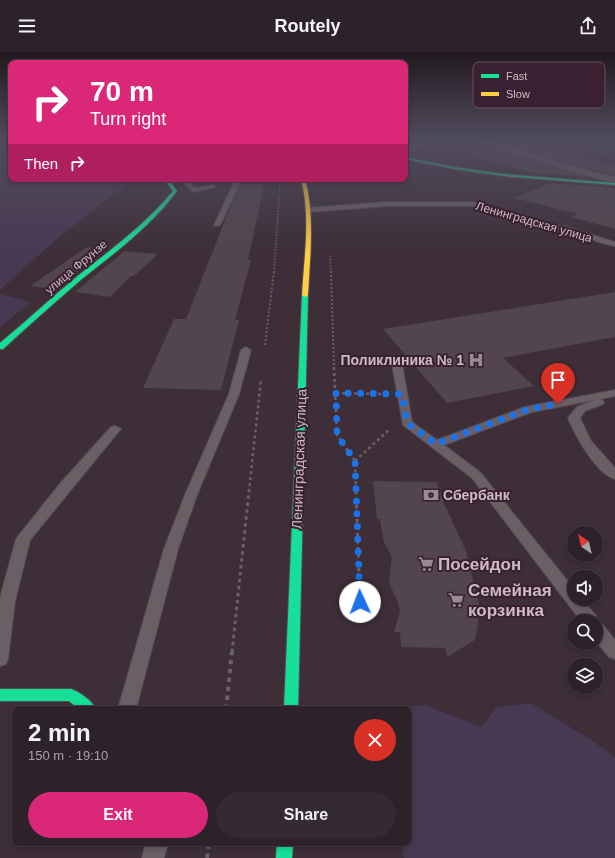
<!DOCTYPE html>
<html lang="en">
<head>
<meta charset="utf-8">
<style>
	:root { --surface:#2e222a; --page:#362a32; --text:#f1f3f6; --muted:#a7a4a8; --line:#493f47; --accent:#db2777 }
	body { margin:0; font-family:Arial,sans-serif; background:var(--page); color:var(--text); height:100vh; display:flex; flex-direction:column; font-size:15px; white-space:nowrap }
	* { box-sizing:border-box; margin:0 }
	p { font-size:13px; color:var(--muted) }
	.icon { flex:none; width:22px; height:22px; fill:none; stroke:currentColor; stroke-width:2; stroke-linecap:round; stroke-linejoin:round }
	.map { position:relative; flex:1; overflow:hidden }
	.details { position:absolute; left:12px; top:654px; width:400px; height:140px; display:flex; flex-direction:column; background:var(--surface); border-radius:8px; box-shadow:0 2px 6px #0003,0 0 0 1px var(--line) }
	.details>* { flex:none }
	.banner { position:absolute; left:8px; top:8px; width:400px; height:122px; border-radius:8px; box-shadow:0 2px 6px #0003,0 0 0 1px var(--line); background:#db2777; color:#fff; overflow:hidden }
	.needle { width:26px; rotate:325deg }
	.controls { position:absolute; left:567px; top:474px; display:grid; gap:8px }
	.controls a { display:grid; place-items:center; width:36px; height:36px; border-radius:50%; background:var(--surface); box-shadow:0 2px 6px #0003,0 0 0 1px var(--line); font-size:20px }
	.pin { position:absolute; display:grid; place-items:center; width:34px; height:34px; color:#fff; margin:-41px -17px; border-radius:50% 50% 50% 0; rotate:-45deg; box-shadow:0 0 4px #0007 }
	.pin .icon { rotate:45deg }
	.me { position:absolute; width:44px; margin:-22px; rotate:358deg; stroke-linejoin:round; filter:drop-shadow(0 0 3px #0008) }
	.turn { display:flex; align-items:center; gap:14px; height:84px; padding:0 16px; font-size:18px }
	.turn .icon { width:52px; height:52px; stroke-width:2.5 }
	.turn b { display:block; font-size:28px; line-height:34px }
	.then { display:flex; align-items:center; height:38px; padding:0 16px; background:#0003; gap:8px; font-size:15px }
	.round { display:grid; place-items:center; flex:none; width:42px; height:42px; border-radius:21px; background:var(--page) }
	.overview { display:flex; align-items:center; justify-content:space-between; height:68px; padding:0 16px }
	h1 { font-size:24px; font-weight:600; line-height:30px }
	.primary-button { display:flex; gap:8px; margin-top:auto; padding:8px 16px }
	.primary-button a { flex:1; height:46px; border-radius:24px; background:var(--accent); color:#fff; font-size:16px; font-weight:600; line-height:46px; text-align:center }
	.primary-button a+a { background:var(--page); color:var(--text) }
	header { display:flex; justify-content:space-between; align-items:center; height:52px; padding:0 16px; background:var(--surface); font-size:18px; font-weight:600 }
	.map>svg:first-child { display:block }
	.green { fill:#493852 }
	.building { fill:#52454d }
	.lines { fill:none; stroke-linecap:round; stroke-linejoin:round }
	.lane-casing { stroke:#564b52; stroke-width:2 }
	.street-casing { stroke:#564b52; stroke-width:2 }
	.fast-casing { stroke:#5a4c55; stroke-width:2 }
	.slow-casing { stroke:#5a4c55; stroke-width:2 }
	.path-far5 { stroke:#6a6067; stroke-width:1; stroke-dasharray:1.5 1.5; stroke-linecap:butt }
	.path-far4 { stroke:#6a6067; stroke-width:1.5; stroke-dasharray:1.5 1.5; stroke-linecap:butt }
	.path-far3 { stroke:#6a6067; stroke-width:2; stroke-dasharray:2 2; stroke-linecap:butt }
	.path-far2 { stroke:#6a6067; stroke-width:2.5; stroke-dasharray:3 3; stroke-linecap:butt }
	.path-far1 { stroke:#6a6067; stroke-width:3; stroke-dasharray:3.5 3.5; stroke-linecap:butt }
	.path { stroke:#6a6067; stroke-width:4; stroke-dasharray:4.5 4.5; stroke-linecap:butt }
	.lane { fill:#6b5f66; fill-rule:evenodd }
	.street { fill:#6b5f66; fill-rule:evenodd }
	.fast { fill:#16e098; fill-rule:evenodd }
	.slow { fill:#ffcf43; fill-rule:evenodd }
	.route { stroke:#1a73e8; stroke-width:7; stroke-dasharray:0 12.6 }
	.labels { text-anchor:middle; stroke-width:4; stroke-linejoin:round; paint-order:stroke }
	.far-street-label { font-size:12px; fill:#cdbac6; stroke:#392131 }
	.poi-label { font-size:14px; font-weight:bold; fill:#cdbac6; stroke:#392131; text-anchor:end }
	.street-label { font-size:14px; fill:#cdbac6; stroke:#392131 }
	.near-poi-label { font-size:17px; font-weight:bold; fill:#cdbac6; stroke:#392131; text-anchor:start }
	.key { fill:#392131; stroke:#654f5e; stroke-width:1 }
	.key-label { font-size:11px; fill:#cdbac6 }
</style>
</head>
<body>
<header><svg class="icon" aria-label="menu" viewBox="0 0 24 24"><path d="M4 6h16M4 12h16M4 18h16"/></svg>Routely<svg class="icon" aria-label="share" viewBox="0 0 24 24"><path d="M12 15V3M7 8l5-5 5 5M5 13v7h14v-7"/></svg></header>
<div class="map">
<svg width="615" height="806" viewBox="0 0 615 806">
	<rect width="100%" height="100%" fill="#3d2e38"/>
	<g class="green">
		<polygon points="0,88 11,88 11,127 118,127 124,134 60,184 0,238"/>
		<polygon points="548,88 615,88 615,108 592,99"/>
		<polygon points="0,242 31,250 0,275"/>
		<polygon points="531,651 591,688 615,705 615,806 404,806 402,791 409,791 409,657 381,657 425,653 481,675 497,655"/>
	</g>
	<g class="building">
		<polygon points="524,90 615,114 615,123 564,111 511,93"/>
		<polygon points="493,97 507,101 588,125 535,121 468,103"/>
		<polygon points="550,131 615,136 615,177 571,165 578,162 514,146"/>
		<polygon points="241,132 264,132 248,208 251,208 235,268 239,268 221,338 143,336 174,267 186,267 230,156"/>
		<polygon points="87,195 107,197 55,237 30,234"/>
		<polygon points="125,199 158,202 134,224 131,224 110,245 75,240"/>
		<polygon points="615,240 615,285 503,306 534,334 447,351 383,277"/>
		<polygon points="373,429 437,430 443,449 466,499 479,552 478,571 475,588 447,605 445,596 401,595 400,580 394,580 400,559 397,548 389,531 392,505 384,490 380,467 377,467"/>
	</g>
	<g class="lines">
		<defs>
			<g id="lane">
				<polygon points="425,93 437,97 435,98 425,95 410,97 411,106 406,107 405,95"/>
				<polygon points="180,127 186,127 194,136 213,133 216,135 193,140"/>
				<polygon points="236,127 242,127 220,173 215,174 214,173"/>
				<polygon points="387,150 472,150 536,169 567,175 615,190 615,194 602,191 564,178 533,172 472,154 387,154 308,160 305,158 308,156"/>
				<polygon points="246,295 251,298 239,342 197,443 178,497 136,657 118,657 164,497 185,443 229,342 241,298"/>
				<path d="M397,309L402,312L412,370L437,388L525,355L615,338V344L600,347L604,350L603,352L585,359L580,366L591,389L615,416V427C596,422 575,383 568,366L577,355L594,348L532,360L444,393L480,420L574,537V547H582L596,564L597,571L602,572L615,588V607L609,605L596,589V569H581L472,426L403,373L392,312Z"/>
				<polygon points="115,374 121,377 119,379 30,488 15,549 8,607 6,612 0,614 0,546 16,487 58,434 111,375"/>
				<polygon points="146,791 168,791 164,806 142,806"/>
			</g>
			<path id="street" d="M471,88C503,88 533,103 564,112C581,117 598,121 615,125V131C567,119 520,102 472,90Z"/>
			<g id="fast">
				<polygon points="405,105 454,115 503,122 615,131 615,133 503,124 454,117 405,107"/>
				<path d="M164,127H168L177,139C151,174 117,199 83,226C56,249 29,273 3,297H0V291C27,269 52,245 79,223C112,197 146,172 173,139Z"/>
				<polygon points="305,241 308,243 298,657 284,657 302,243"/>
				<path d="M0,637H71C80,640 92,649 96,657H79L69,649H0Z"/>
				<polygon points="277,791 293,791 292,806 276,806"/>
			</g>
			<path id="slow" d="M301,127H305C315,164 310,205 308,243L305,245L302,243C304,205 311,165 301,127Z"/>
		</defs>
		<use href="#lane" class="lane-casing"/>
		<use href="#street" class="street-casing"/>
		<use href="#fast" class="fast-casing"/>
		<use href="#slow" class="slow-casing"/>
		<polyline class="path-far5" points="278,127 280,130 279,146"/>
		<g class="path-far4">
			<polyline points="330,204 331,220"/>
			<polyline points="274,220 279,145"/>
		</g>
		<g class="path-far3">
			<polyline points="331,219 334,316"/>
			<polyline points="265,293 274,219"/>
		</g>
		<g class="path-far2">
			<polyline points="334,315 337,383 355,409 356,440"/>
			<polyline points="336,341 383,342"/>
			<polyline points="355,409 390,377"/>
			<polyline points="249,440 261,327"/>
		</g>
		<g class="path-far1">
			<polyline points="356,439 360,550"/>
			<polyline points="232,600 249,439"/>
		</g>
		<g class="path">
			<polyline points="226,657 232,599"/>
			<polyline points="207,806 209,791"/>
		</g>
		<use href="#lane" class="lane"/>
		<use href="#street" class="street"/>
		<use href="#fast" class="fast"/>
		<use href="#slow" class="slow"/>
	</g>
	<linearGradient id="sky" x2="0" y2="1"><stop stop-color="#22191f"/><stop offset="0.44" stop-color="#514c5e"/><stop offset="1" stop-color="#514c5e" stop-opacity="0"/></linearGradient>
	<rect width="615" height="201" fill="url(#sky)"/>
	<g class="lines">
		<polyline class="route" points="360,550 355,409 337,383 336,341 402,342 407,371 436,392 529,357 558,352"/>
	</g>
	<defs>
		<symbol id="hospital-bare" viewBox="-9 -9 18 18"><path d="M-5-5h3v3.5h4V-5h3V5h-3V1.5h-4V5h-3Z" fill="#9b8994" stroke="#392131" stroke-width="2.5" paint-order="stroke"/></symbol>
		<symbol id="bank-bare" viewBox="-9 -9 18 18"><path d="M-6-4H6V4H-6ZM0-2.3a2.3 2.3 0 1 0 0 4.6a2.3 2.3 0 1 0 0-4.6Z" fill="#9b8994" stroke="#392131" stroke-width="2.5" paint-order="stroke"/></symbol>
		<symbol id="supermarket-bare" viewBox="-9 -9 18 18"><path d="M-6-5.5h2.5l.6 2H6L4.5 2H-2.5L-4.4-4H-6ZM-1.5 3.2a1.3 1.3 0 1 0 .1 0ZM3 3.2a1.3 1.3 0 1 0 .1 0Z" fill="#9b8994" stroke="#392131" stroke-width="2.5" paint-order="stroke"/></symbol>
	</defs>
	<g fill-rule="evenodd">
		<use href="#hospital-bare" x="465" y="297" width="22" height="22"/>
		<use href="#bank-bare" x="420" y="432" width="22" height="22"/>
		<use href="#supermarket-bare" x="415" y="501" width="22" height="22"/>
		<use href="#supermarket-bare" x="445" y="537" width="22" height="22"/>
	</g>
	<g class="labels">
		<g class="far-street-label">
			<text transform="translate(534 170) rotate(16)" y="4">Ленинградская улица</text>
			<text transform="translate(76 215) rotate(-40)" y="4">улица Фрунзе</text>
		</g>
		<g class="poi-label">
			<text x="464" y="313">Поликлиника № 1</text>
			<text x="443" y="448" text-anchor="start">Сбербанк</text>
		</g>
		<g class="street-label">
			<text transform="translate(299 407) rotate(-88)" y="5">Ленинградская улица</text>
		</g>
		<g class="near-poi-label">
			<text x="438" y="518">Посейдон</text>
			<text x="468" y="544">Семейная<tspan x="468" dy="20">корзинка</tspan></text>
		</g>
	</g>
	<rect x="473" y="10" width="132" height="46" rx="6" class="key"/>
	<rect x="481" y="22" width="18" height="4" fill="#16e098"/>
	<rect x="481" y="40" width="18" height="4" fill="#ffcf43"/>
	<g class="key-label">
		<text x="506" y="28">Fast</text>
		<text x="506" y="46">Slow</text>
	</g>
</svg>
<div class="controls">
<a><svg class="needle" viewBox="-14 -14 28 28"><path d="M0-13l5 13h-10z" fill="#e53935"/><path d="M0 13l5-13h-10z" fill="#a7a4a8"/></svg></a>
<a><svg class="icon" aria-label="sound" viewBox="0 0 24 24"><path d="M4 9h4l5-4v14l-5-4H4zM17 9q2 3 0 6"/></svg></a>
<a><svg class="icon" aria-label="search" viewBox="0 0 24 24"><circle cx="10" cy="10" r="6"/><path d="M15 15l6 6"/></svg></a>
<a><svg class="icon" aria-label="layers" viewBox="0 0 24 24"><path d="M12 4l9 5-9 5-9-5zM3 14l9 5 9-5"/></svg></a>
</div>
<div class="pin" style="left:558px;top:352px;background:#d93025"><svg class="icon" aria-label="arrive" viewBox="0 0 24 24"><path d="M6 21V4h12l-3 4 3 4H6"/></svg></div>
<svg class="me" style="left:360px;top:550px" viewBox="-20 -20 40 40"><circle r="19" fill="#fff"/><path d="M0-13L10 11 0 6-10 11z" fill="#1a73e8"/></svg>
<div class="banner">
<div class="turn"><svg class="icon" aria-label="right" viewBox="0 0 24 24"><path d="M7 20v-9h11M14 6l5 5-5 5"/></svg><div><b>70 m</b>Turn right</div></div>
<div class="then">Then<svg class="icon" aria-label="right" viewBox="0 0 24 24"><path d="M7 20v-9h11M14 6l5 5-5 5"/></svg></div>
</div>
<section class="details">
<div class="overview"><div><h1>2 min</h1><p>150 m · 19:10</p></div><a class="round" style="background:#d93025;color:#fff"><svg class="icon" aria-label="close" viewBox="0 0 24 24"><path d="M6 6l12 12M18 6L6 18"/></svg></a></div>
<div class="primary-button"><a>Exit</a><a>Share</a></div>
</section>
</div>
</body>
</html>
